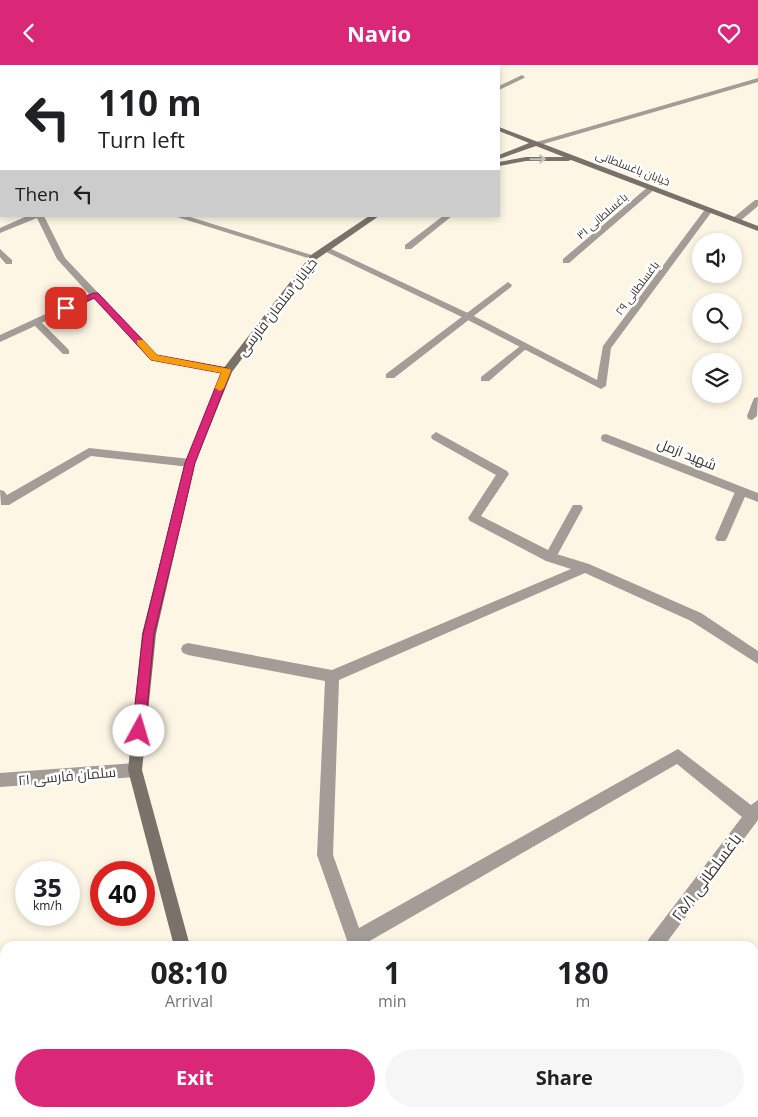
<!DOCTYPE html>
<html lang="en">
<head>
<meta charset="utf-8">
<style>
	:root { --surface:#fff; --page:#f6f6f6; --text:#202124; --muted:#757577; --accent:#db2777 }
	body { margin:0; font-family:"Open Sans",Cairo,sans-serif; background:var(--page); color:var(--text); height:100vh; display:flex; flex-direction:column; font-size:19px; white-space:nowrap }
	* { box-sizing:border-box; margin:0 }
	p { font-size:16px; color:var(--muted) }
	.icon { flex:none; width:28px; height:28px; fill:none; stroke:currentColor; stroke-width:2; stroke-linecap:round; stroke-linejoin:round }
	.map { position:relative; flex:1; overflow:hidden }
	.sheet { position:absolute; left:0px; top:876px; width:759px; height:176px; display:flex; flex-direction:column; background:var(--surface); border-radius:15px 15px 0 0; box-shadow:0 2px 8px #0003 }
	.sheet>* { flex:none }
	.hud { position:absolute; left:0px; top:0px; width:500px; height:152px; box-shadow:0 2px 8px #0003; background:#fff; color:var(--text); overflow:hidden }
	.buttons { position:absolute; left:692px; top:168px; display:grid; gap:10px }
	.buttons a { display:grid; place-items:center; width:50px; height:50px; border-radius:50%; background:var(--surface); box-shadow:0 2px 8px #0003; font-size:25px }
	.speed { position:absolute; left:15px; top:796px; display:flex; gap:10px; font-size:25px; font-weight:700; text-align:center }
	.speed>* { display:grid; place-content:center; width:65px; height:65px; border-radius:50%; background:var(--surface); box-shadow:0 2px 8px #0003; line-height:1 }
	.speed small { font-size:12px; font-weight:400 }
	.speed .limit { border:8px solid #d22; background:#fff; color:#111 }
	.pin { position:absolute; display:grid; place-items:center; width:42px; height:42px; color:#fff; margin:-21px; border-radius:10px; box-shadow:0 2px 8px #0006 }
	.me { position:absolute; width:55px; margin:-28px; rotate:6deg; stroke-linejoin:round; filter:drop-shadow(0 0 4px #0008) }
	.turn { display:flex; align-items:center; gap:18px; height:105px; padding:0 15px; font-size:22px }
	.turn .icon { width:65px; height:65px; stroke-width:2.5 }
	.turn b { display:block; font-size:35px; line-height:42px }
	.then { display:flex; align-items:center; height:48px; padding:0 15px; background:#0003; gap:10px; font-size:19px }
	.eta { display:flex; justify-content:space-evenly; align-items:center; height:85px; text-align:center }
	.eta b { font-size:30px; font-weight:700; line-height:35px }
	.primary-button { display:flex; gap:10px; margin-top:auto; padding:10px 15px }
	.primary-button a { flex:1; height:58px; border-radius:30px; background:var(--accent); color:#fff; font-size:20px; font-weight:700; line-height:58px; text-align:center }
	.primary-button a+a { background:var(--page); color:var(--text) }
	header { display:flex; justify-content:space-between; align-items:center; height:65px; padding:0 15px; background:var(--accent); color:#fff; font-size:22px; font-weight:700 }
	.map>svg:first-child { display:block }
	.lines { fill:none; stroke-linecap:round; stroke-linejoin:round }
	.lane { fill:#a39c97; fill-rule:evenodd }
	.street { fill:#a39c97; fill-rule:evenodd }
	.secondary { fill:#7a726a; fill-rule:evenodd }
	.oneway { stroke:#c3c0bc }
	.route { fill:#db2777; stroke:#8e194d }
	.slow { fill:#f59e0b }
	.labels { text-anchor:middle; stroke-width:5; stroke-linejoin:round; paint-order:stroke }
	.far-street-label { font-size:11px; fill:#37352e; stroke:#fff }
	.street-label { font-size:14px; fill:#37352e; stroke:#fff }
	.near-street-label { font-size:16px; fill:#37352e; stroke:#fff }
</style>
</head>
<body>
<header><svg class="icon" aria-label="back" viewBox="0 0 24 24"><path d="M15 5l-7 7 7 7"/></svg>Navio<svg class="icon" aria-label="heart" viewBox="0 0 24 24"><path d="M12 20l-8-8c-3-5 5-10 8-4 3-6 11-1 8 4z"/></svg></header>
<div class="map">
<svg width="758" height="1052" viewBox="0 0 758 1052">
	<rect width="100%" height="100%" fill="#fdf6e5"/>
	<g class="lines">
		<g class="lane">
			<polygon points="522,10 525,12 524,13 499,25 499,21"/>
			<polygon points="649,121 656,123 569,198 563,198 563,194"/>
			<polygon points="0,184 12,195 12,199 6,199 0,192"/>
			<polygon points="508,217 512,220 511,222 394,313 386,313 386,309"/>
			<polygon points="36,254 39,255 69,285 69,289 63,289 33,259 33,255"/>
			<polygon points="524,278 529,281 527,283 489,316 481,316 481,312"/>
			<polygon points="758,332 757,351 752,355 748,354 747,351 754,333"/>
			<polygon points="436,367 507,406 509,409 481,451 548,485 573,440 581,440 583,443 554,496 546,496 470,456 468,453 470,450 496,410 432,374 431,371"/>
			<polygon points="741,423 747,427 727,473 725,476 717,476 715,473 735,427"/>
		</g>
		<g class="street">
			<polygon points="758,13 758,17 540,80 533,78"/>
			<rect x="0" y="95" width="1" height="4"/>
			<polygon points="755,135 758,135 758,141 739,157 733,157 733,153"/>
			<polygon points="706,143 713,145 611,283 606,321 601,324 464,253 320,184 327,182 470,249 597,315 603,281"/>
			<polygon points="27,151 44,151 65,193 157,290 227,303 231,304 231,308 227,309 151,295 94,234 0,277 0,270 89,229 57,194 37,153 0,168 0,163"/>
			<polygon points="174,151 187,151 318,192 311,194"/>
			<polygon points="443,151 452,151 411,184 405,184 405,180"/>
			<polygon points="606,369 758,428 758,437 602,376 601,373 602,370"/>
			<polygon points="89,383 190,394 195,398 190,402 91,391 9,440 1,440 0,425 4,426 7,430"/>
			<polygon points="550,487 589,499 701,548 758,586 758,599 691,556 585,508 339,615 333,790 359,863 678,684 751,740 758,735 758,755 664,881 646,881 648,875 742,752 677,699 361,881 349,881 317,790 325,616 188,590 183,588 181,584 183,580 188,578 332,605 571,504 546,496 544,492 546,488"/>
			<polygon points="135,698 140,700 142,705 140,710 135,712 0,722 0,708"/>
			<polygon points="518,1048 537,1048 536,1052 516,1052"/>
		</g>
		<g class="secondary">
			<polygon points="339,0 347,0 348,1 340,1"/>
			<polygon points="499,62 758,161 758,166 571,95 568,96 526,96 499,101 499,97 526,92 564,92 536,81 499,94 499,90 529,78 499,66"/>
			<polygon points="369,151 379,151 317,194 232,307 195,398 156,569 142,705 190,881 174,881 128,705 142,569 185,398 223,304 311,190"/>
			<polygon points="217,1048 235,1048 236,1052 218,1052"/>
		</g>
	</g>
	<defs><path id="oneway-shaft" d="M-6 0H5M1.5-3L5.5 0L1.5 3" fill="none" stroke-width="1.6" stroke-linecap="round" stroke-linejoin="round" transform="scale(1.25)"/></defs>
	<use class="oneway" href="#oneway-shaft" transform="translate(538 94) rotate(-1)"/>
	<polygon class="route" points="93,228 98,228 157,290 227,303 231,306 195,398 182,454 154,569 145,666 143,670 139,672 134,670 132,666 143,569 171,454 185,398 221,308 151,295 94,233 69,245 62,243"/>
	<polygon class="slow" points="137,275 143,275 157,290 230,304 231,306 224,323 220,326 215,323 221,308 151,295 137,279"/>
	<g class="labels">
		<g class="far-street-label">
			<text transform="translate(633 103) rotate(21)" y="4">خیابان باغسلطانی</text>
			<text transform="translate(602 151) rotate(-41)" y="4">باغسلطانی ۳۱</text>
			<text transform="translate(637 223) rotate(-53)" y="4">باغسلطانی ۲۹</text>
		</g>
		<g class="street-label">
			<text transform="translate(277 242) rotate(-52)" y="5">خیابان سلمان فارسی</text>
			<text transform="translate(687 389) rotate(22)" y="5">شهید ازمل</text>
			<text transform="translate(67 711) rotate(-5)" y="5">سلمان فارسی ۲۱</text>
		</g>
		<g class="near-street-label">
			<text transform="translate(706 812) rotate(-53)" y="6">باغسلطانی ۲۵/۱</text>
		</g>
	</g>
</svg>
<div class="buttons">
<a><svg class="icon" aria-label="sound" viewBox="0 0 24 24"><path d="M4 9h4l5-4v14l-5-4H4zM17 9q2 3 0 6"/></svg></a>
<a><svg class="icon" aria-label="search" viewBox="0 0 24 24"><circle cx="10" cy="10" r="6"/><path d="M15 15l6 6"/></svg></a>
<a><svg class="icon" aria-label="layers" viewBox="0 0 24 24"><path d="M12 4l9 5-9 5-9-5zM3 14l9 5 9-5"/></svg></a>
</div>
<div class="speed"><div>35<small>km/h</small></div><div class="limit">40</div></div>
<div class="pin" style="left:66px;top:243px;background:#d93025"><svg class="icon" aria-label="arrive" viewBox="0 0 24 24"><path d="M6 21V4h12l-3 4 3 4H6"/></svg></div>
<svg class="me" style="left:139px;top:666px" viewBox="-20 -20 40 40"><circle r="19" fill="#fff"/><path d="M0-13L10 11 0 6-10 11z" fill="#db2777"/></svg>
<div class="hud">
<div class="turn"><svg class="icon" aria-label="left" viewBox="0 0 24 24"><path d="M17 20v-9H6M10 6l-5 5 5 5"/></svg><div><b>110 m</b>Turn left</div></div>
<div class="then">Then<svg class="icon" aria-label="left" viewBox="0 0 24 24"><path d="M17 20v-9H6M10 6l-5 5 5 5"/></svg></div>
</div>
<section class="sheet">
<div class="eta">
<div><b>08:10</b><p>Arrival</p></div>
<div><b>1</b><p>min</p></div>
<div><b>180</b><p>m</p></div>
</div>
<div class="primary-button"><a>Exit</a><a>Share</a></div>
</section>
</div>
</body>
</html>
